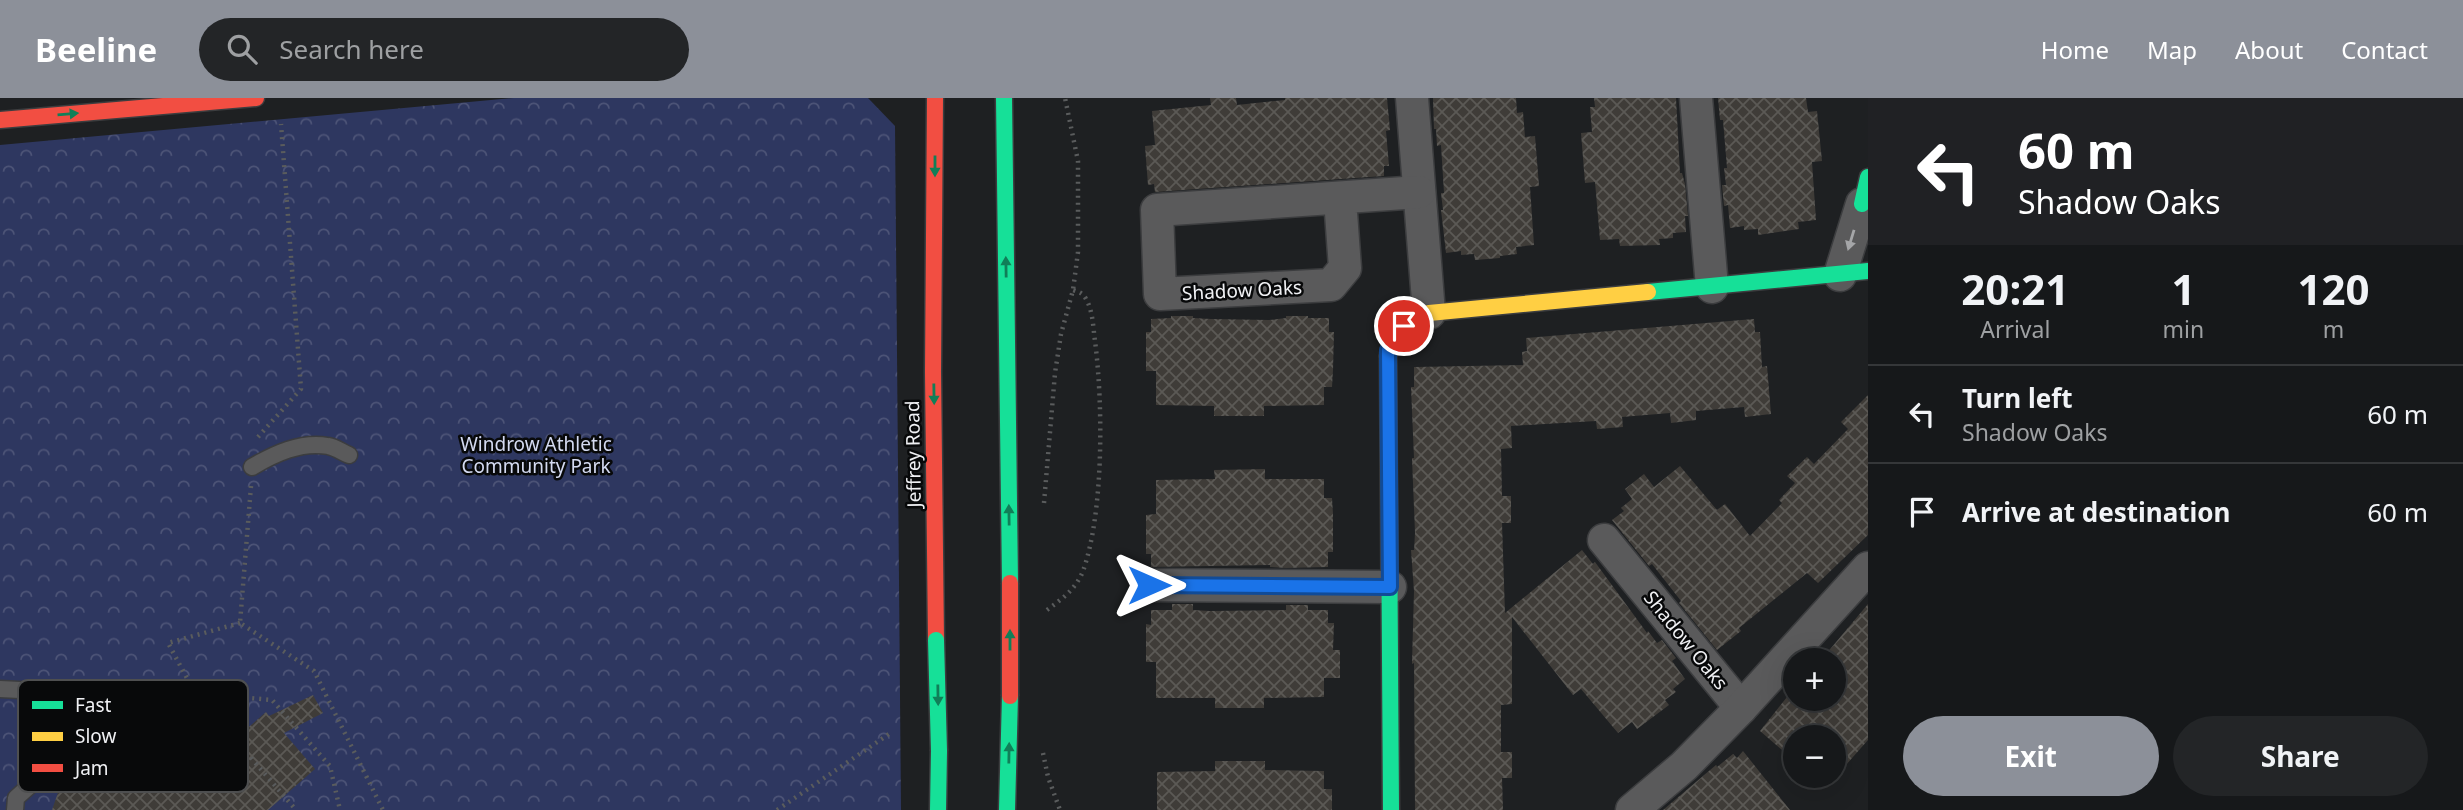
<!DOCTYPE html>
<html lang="en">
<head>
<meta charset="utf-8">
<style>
	:root { --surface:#16181a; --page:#232527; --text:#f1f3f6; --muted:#9ea0a2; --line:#353739; --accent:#8c9099 }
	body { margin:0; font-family:"Noto Sans",sans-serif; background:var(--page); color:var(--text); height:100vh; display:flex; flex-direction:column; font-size:26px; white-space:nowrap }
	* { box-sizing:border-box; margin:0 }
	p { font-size:23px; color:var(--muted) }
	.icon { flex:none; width:38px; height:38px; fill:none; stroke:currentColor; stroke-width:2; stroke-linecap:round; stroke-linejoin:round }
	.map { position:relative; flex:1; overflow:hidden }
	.side { display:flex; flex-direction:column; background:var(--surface); width:595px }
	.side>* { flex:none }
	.top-card { background:#202124; color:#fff; overflow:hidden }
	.tools { position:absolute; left:1783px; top:550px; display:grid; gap:14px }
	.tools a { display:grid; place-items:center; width:63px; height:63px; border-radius:50%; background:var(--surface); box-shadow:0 7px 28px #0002,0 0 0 2px var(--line); font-size:35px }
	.pin { position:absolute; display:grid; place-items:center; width:60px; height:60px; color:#fff; margin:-30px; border:4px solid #fff; border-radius:50%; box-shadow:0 2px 7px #0007 }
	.me { position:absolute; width:77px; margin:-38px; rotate:90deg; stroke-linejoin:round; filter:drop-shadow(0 0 5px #0008) }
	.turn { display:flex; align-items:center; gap:24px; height:147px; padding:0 35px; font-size:32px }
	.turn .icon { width:91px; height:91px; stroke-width:2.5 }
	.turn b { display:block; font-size:49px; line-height:60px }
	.eta { display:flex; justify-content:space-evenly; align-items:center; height:119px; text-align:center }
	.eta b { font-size:42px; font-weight:700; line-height:49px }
	.button { display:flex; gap:14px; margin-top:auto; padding:14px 35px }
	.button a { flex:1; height:80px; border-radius:42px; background:var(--accent); color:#fff; font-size:28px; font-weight:700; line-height:80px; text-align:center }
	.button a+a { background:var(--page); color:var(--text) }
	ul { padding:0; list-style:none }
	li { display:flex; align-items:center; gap:21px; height:98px; padding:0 35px; border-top:2px solid var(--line) }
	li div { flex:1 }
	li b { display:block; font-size:26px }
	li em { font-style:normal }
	header { display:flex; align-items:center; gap:42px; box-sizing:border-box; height:98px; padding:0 35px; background:var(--accent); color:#fff }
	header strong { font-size:33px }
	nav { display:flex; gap:38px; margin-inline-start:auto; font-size:24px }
	.search { width:490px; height:63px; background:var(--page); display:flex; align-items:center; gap:18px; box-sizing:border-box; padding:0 24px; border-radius:38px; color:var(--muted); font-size:26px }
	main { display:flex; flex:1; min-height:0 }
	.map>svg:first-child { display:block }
	.park { fill:url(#park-crowns) }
	.building { fill:url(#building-cross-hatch) }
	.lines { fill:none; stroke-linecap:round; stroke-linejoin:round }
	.lane-casing { stroke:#3c3d3f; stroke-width:19 }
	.street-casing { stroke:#3c3d3f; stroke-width:35 }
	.fast-casing { stroke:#3c3d3f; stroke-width:19 }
	.slow-casing { stroke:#3c3d3f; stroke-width:19 }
	.jam-casing { stroke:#3c3d3f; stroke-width:19 }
	.path { stroke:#5a5c5d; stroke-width:4.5; stroke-dasharray:2 5; stroke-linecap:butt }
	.lane { stroke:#5a5a5b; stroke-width:16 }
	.street { stroke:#5a5a5b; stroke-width:32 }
	.fast { stroke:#16e098; stroke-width:16 }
	.slow { stroke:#ffcf43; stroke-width:16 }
	.jam { stroke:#f24e42; stroke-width:16 }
	.fast-bridge-casing { stroke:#3c3d3f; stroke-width:19; stroke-linecap:butt }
	.jam-bridge-casing { stroke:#3c3d3f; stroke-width:19; stroke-linecap:butt }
	.fast-bridge { stroke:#16e098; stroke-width:16 }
	.jam-bridge { stroke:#f24e42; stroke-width:16 }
	.oneway { fill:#107f58 }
	.oneway2 { fill:#a5a6a8 }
	.route-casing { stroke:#114b97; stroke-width:18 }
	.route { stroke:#1a73e8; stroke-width:12 }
	.labels { text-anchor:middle; stroke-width:5; stroke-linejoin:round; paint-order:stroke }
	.street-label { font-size:19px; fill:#f0f1f4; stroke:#08090a }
	.park-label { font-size:19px; fill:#d4daf1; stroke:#08090a }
	.key { fill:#08090a; stroke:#4e4f50; stroke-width:2 }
	.key-label { font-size:19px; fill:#f0f1f4 }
</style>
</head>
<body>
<header>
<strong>Beeline</strong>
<div class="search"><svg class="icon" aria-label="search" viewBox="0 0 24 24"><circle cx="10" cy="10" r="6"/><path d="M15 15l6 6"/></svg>Search here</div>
<nav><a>Home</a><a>Map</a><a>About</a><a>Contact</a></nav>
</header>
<main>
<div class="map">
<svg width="1868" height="712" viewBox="0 0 1868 712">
	<defs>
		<pattern id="park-crowns" width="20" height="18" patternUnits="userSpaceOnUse" patternTransform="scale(1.75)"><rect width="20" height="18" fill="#2e3760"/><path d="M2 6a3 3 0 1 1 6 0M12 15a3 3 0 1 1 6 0" fill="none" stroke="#4d5477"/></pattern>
		<pattern id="building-cross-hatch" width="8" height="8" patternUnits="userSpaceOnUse" patternTransform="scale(1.75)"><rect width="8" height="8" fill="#3f3c38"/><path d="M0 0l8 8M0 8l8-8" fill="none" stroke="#5b5955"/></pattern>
	</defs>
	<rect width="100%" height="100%" fill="#1e2022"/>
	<polygon class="park" points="514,0 868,0 895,28 901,712 0,712 0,47"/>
	<g class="building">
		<polygon points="1210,0 1236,0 1237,7 1285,2 1285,0 1387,0 1390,32 1386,33 1389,68 1384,68 1384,78 1155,94 1154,86 1148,87 1145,48 1155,47 1152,13 1211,7"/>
		<polygon points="1433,0 1516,0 1517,15 1523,14 1525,39 1535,38 1539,88 1530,89 1534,147 1516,149 1517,156 1500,158 1500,160 1475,162 1474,156 1461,157 1461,153 1446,155 1441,112 1443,112 1441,95 1444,95 1441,47 1437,48 1436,31 1434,31"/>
		<polygon points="1594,0 1676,0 1680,75 1682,75 1685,86 1688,118 1685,118 1686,134 1673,135 1673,140 1659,141 1660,147 1620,148 1619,141 1600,142 1595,84 1585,85 1581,35 1592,34 1590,9 1595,9"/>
		<polygon points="1718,0 1806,0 1808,14 1817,13 1822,63 1812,64 1816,122 1798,124 1799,131 1758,137 1758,131 1744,132 1744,128 1730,130 1728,107 1724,108 1722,87 1726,87 1724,70 1727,70 1723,22 1720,22"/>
		<polygon points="1171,218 1193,218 1193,220 1211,221 1269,222 1286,220 1286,218 1308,218 1308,220 1329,220 1329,234 1334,234 1333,272 1332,289 1324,289 1324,307 1264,308 1264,318 1214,318 1214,308 1156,307 1156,273 1146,273 1146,234 1151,234 1151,221 1171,220"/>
		<polygon points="1754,221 1755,234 1760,234 1762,269 1767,268 1771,316 1745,319 1744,309 1696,313 1696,322 1671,325 1670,315 1622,319 1623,329 1597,331 1596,323 1511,328 1512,350 1501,351 1502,398 1511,398 1511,425 1502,425 1505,515 1582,452 1593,466 1595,464 1647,535 1648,533 1657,545 1662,542 1676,560 1672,563 1685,581 1673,591 1676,594 1665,602 1669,607 1637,631 1632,624 1618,635 1581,591 1573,597 1512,519 1512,606 1501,607 1501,654 1512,654 1512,680 1502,680 1503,712 1415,712 1414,565 1412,566 1414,493 1411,452 1414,452 1415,435 1412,360 1414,360 1411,289 1414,289 1414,269 1523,267 1522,254 1527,253 1526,240"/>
		<polygon points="1868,297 1868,437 1818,485 1807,475 1739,530 1741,533 1717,552 1679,505 1681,503 1652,466 1649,468 1612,422 1624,413 1621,410 1632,401 1625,391 1644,376 1654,389 1680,368 1717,412 1725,406 1750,438 1782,405 1779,402 1795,385 1787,378 1807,359 1814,366 1848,331 1841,324"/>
		<polygon points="1265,371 1265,381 1324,381 1324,400 1332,400 1333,416 1333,454 1328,454 1328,469 1286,470 1270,469 1270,467 1151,469 1151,456 1146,456 1146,417 1156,416 1156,382 1215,381 1214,372"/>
		<polygon points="1172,506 1193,506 1193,512 1210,513 1286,512 1286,507 1308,507 1308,512 1328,512 1328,525 1334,525 1333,552 1340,552 1340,580 1324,580 1324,599 1264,600 1264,610 1215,610 1215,600 1156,600 1156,564 1146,564 1146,526 1151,527 1151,512 1172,512"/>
		<polygon points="1868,506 1868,642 1830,685 1821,677 1834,677 1834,639 1796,639 1796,664 1760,633 1791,594 1793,595 1796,592 1796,600 1834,600 1834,562 1821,562"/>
		<polygon points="313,597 323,615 284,635 315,671 268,712 52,712 66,671 89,677 133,639 136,643 174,609 195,633 199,629 220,654 266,614 269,618"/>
		<polygon points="1743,653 1790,712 1663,712 1716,667 1717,669 1733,656 1737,660"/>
		<polygon points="1215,663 1265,663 1265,672 1324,673 1324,691 1332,691 1332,712 1157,712 1157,674 1215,673"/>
	</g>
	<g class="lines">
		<defs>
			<g id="lane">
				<path d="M252,369C274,356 301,343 328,348C335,349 342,354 349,357"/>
				<polyline points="0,591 39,593 56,600 65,628 45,674 16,700 15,712"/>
			</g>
			<g id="street">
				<polyline points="1412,0 1429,215"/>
				<polyline points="1696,0 1712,189"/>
				<polyline points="1340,101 1345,170 1331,187 1160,196 1157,112 1419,94"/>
				<polyline points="1840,177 1862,106"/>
				<polyline points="1604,442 1741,610"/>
				<polyline points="1149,487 1390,489"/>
				<polyline points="1632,712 1684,668 1741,610 1868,470"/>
			</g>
			<g id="fast">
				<polyline points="1004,0 1010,485"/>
				<polyline points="1862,106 1868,79"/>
				<polyline points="1648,194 1868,173"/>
				<polyline points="1388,258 1391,712"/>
				<polyline points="938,712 939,653"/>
				<polyline points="1007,712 1010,598"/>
			</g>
			<path id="slow" d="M1388,258C1389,236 1412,224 1429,215L1648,194"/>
			<g id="jam">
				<polyline points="935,0 933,274 936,542"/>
				<polyline points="0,22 256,0"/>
			</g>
		</defs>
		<use href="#lane" class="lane-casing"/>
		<use href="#street" class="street-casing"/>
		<use href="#fast" class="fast-casing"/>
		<use href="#slow" class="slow-casing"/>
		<use href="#jam" class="jam-casing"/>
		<g class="path">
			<polyline points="258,339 301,291 281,26"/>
			<polyline points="251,388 240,525 314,573 383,712"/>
			<polyline points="1044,405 1055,275 1061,236 1073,192 1078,154 1078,63 1065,0"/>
			<path d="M1047,512C1062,501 1076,491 1083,473C1104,414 1103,305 1095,243C1093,229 1093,213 1086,201C1083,195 1079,194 1073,192"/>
			<polyline points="240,525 168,545 195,595 272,602 330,668 340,712"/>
			<polyline points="196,596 296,712"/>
			<polyline points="1043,655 1048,679 1060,712"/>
			<polyline points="777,712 892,634"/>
		</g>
		<use href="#lane" class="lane"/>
		<use href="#street" class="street"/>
		<use href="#fast" class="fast"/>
		<use href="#slow" class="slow"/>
		<use href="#jam" class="jam"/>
		<defs>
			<polyline id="fast-bridge" points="936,542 939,653"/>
			<polyline id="jam-bridge" points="1010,485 1010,598"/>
		</defs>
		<use href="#fast-bridge" class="fast-bridge-casing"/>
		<use href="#jam-bridge" class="jam-bridge-casing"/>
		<use href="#fast-bridge" class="fast-bridge"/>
		<use href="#jam-bridge" class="jam-bridge"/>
	</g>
	<defs><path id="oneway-solid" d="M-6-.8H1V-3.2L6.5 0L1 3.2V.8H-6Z" transform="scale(1.75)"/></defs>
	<g class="oneway">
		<use href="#oneway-solid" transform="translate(68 16) rotate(-5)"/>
		<use href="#oneway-solid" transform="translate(935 68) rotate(90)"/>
		<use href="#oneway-solid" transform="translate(1006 169) rotate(-91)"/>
		<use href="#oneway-solid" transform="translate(934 296) rotate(89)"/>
		<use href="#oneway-solid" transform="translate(1009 417) rotate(-91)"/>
		<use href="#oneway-solid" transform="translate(1010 542) rotate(-90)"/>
		<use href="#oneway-solid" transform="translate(938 597) rotate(89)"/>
		<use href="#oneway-solid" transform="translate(1009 655) rotate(-89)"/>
	</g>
	<use class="oneway2" href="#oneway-solid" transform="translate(1851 142) rotate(107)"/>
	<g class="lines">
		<defs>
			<polyline id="route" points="1149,487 1390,489 1388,252 1404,228"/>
		</defs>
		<use href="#route" class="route-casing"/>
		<use href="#route" class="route"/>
	</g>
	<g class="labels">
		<g class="street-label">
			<text transform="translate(1242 192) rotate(-3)" y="7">Shadow Oaks</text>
			<text transform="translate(913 356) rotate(-91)" y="7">Jeffrey Road</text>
			<text transform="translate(1686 542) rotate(51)" y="7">Shadow Oaks</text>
		</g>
		<g class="park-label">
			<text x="536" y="353">Windrow Athletic<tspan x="536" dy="22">Community Park</tspan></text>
		</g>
	</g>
	<rect x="18" y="582" width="230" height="112" rx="10" class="key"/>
	<rect x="32" y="603" width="31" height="8" fill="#16e098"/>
	<rect x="32" y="634" width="31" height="9" fill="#ffcf43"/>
	<rect x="32" y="666" width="31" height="8" fill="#f24e42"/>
	<g class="key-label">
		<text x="75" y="614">Fast</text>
		<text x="75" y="645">Slow</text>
		<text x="75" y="677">Jam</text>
	</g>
</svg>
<div class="tools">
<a>+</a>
<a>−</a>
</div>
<div class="pin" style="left:1404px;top:228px;background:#d93025"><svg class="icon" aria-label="arrive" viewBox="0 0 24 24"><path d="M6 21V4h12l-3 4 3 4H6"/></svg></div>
<svg class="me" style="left:1149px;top:487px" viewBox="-20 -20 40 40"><path d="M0-17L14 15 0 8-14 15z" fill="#1a73e8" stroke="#fff" stroke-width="4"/></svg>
</div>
<section class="side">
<div class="top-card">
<div class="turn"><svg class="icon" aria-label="left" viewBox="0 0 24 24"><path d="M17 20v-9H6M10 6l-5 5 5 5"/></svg><div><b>60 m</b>Shadow Oaks</div></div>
</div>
<div class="eta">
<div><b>20:21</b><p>Arrival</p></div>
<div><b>1</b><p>min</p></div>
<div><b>120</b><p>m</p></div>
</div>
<ul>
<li><svg class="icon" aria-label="left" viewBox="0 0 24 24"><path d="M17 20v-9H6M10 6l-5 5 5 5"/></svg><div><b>Turn left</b><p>Shadow Oaks</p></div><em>60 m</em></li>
<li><svg class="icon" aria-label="arrive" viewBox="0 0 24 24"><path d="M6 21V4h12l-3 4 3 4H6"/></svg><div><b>Arrive at destination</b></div><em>60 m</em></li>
</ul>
<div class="button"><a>Exit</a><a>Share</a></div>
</section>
</main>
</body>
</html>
